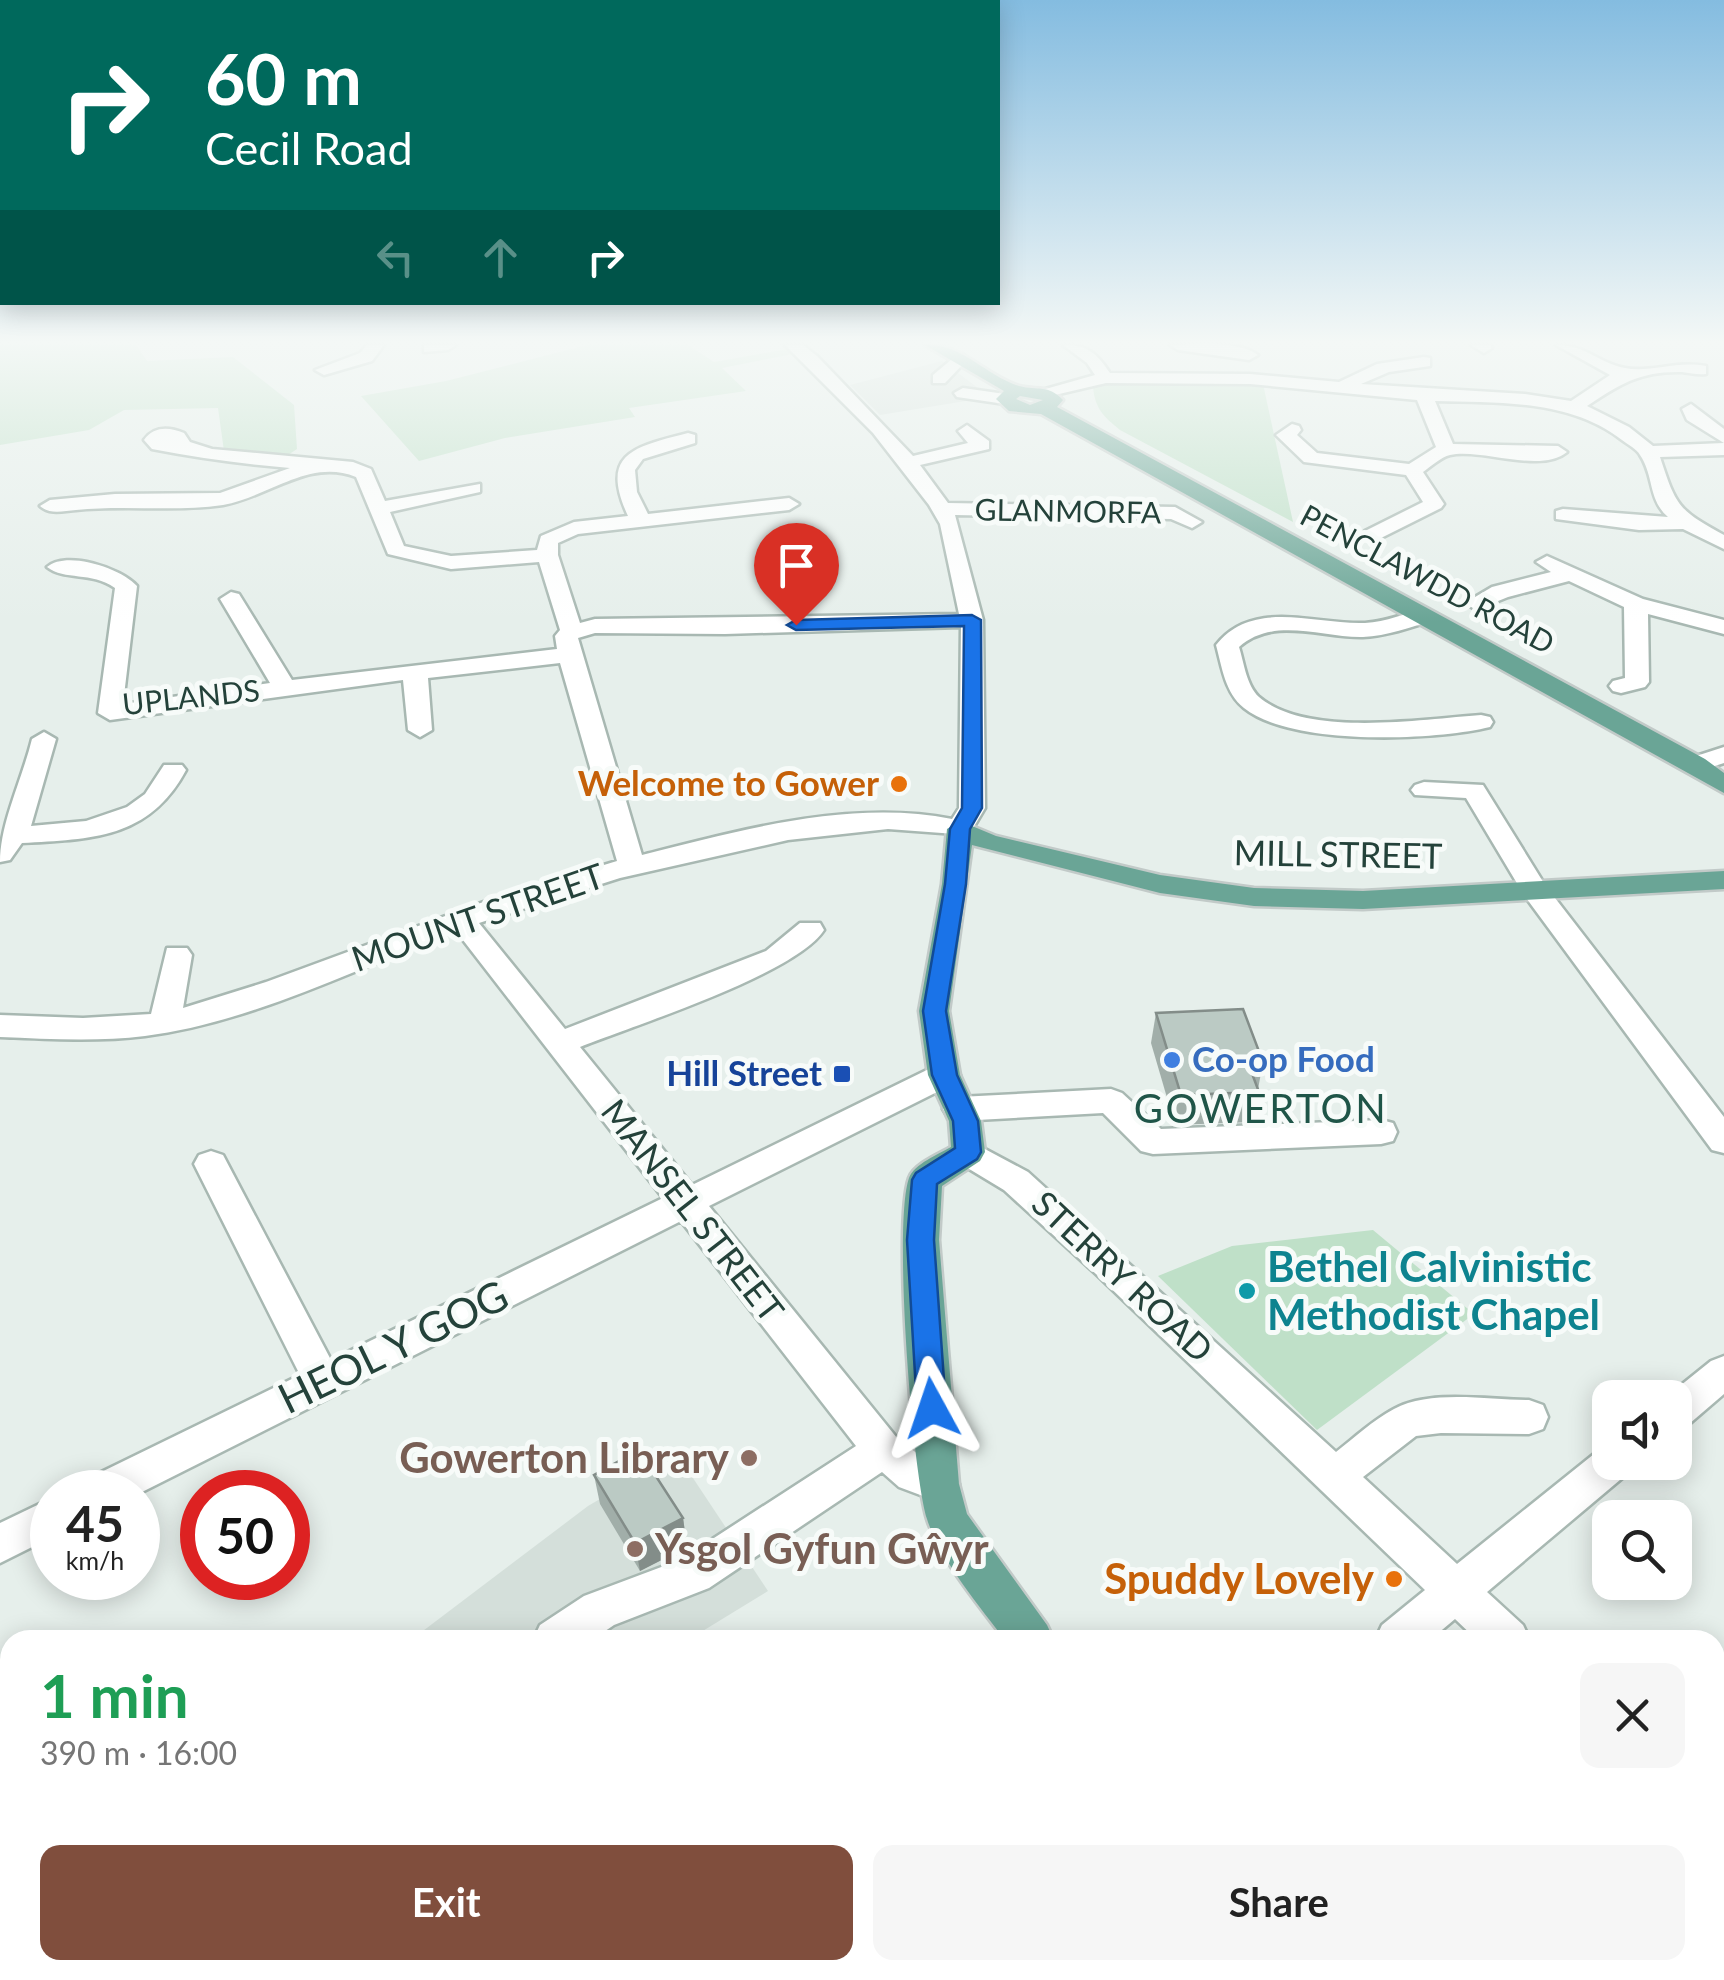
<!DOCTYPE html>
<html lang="en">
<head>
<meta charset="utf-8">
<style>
	:root { --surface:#fff; --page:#f6f6f6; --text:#222; --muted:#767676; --accent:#804e3d }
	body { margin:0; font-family:Lato,sans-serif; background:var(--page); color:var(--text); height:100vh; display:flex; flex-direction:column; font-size:38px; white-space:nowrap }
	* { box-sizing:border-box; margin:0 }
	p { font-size:32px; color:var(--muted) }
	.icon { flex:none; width:55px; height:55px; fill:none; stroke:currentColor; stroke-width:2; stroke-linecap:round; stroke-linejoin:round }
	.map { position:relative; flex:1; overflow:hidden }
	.details { position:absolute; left:0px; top:1630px; width:1725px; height:350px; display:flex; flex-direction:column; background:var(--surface); border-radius:30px 30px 0 0; box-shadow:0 5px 25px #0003 }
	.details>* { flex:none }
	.guide { position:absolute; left:0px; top:0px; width:1000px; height:305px; box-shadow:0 5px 25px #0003; background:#00695c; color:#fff; overflow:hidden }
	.controls { position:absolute; left:1592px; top:1380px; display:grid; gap:20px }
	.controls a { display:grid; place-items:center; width:100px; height:100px; border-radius:20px; background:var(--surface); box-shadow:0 5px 25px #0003; font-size:50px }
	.speed { position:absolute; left:30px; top:1470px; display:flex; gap:20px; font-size:50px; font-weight:700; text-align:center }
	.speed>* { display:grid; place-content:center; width:130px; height:130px; border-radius:50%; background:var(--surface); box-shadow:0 5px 25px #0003; line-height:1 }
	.speed small { font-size:25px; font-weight:400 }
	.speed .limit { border:15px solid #d22; background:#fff; color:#111 }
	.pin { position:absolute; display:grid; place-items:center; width:85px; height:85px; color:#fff; margin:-102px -42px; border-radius:50% 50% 50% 0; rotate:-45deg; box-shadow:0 0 10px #0007 }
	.pin .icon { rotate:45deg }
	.me { position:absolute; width:110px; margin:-55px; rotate:355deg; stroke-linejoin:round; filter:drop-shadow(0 0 8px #0008) }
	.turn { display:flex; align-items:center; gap:35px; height:210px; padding:0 40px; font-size:45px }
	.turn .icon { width:130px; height:130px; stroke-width:2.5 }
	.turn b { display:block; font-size:70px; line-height:85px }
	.lanes { display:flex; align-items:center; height:95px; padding:0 40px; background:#0003; justify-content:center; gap:50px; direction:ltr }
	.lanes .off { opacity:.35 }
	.round { display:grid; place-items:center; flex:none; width:105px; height:105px; border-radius:20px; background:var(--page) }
	.headline { display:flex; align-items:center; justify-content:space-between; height:170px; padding:0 40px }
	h1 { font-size:60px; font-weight:700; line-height:75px; color:#1e9e55 }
	.button { display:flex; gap:20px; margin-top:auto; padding:20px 40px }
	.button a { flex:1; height:115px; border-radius:20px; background:var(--accent); color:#fff; font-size:40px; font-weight:700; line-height:115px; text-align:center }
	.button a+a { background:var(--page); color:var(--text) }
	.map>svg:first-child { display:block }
	.built { fill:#d4dfda }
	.green { fill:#bfe0c8 }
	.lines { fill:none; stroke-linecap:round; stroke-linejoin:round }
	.minor-casing { stroke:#a8b8b2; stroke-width:5 }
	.major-casing { stroke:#c2cac8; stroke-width:5 }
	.minor { fill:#fff; fill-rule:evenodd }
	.major { fill:#6aa596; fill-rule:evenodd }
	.wall { fill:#a1aea9 }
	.shaded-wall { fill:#838d89 }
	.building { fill:#bbcac4; stroke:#838d89; stroke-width:2.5 }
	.route { fill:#1a73e8; stroke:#114b97; stroke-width:2.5 }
	.food-dot { fill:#e8710a; stroke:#f7fbf9; stroke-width:4 }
	.shop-dot { fill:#3f7fe0; stroke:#f7fbf9; stroke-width:4 }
	.transit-dot { fill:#1a4fb4; stroke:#f7fbf9; stroke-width:4 }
	.culture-dot { fill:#0f9aa8; stroke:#f7fbf9; stroke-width:4 }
	.education-dot { fill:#8d6e63; stroke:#f7fbf9; stroke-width:4 }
	.labels { text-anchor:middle; stroke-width:10; stroke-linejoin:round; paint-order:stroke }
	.far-street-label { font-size:30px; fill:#24423a; stroke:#f7fbf9 }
	.food-label { font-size:35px; font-weight:bold; fill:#c56008; stroke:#f7fbf9; text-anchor:end }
	.street-label { font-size:35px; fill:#24423a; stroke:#f7fbf9 }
	.shop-label { font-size:35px; font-weight:bold; fill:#366cbe; stroke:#f7fbf9; text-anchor:start }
	.transit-label { font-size:35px; font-weight:bold; fill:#164399; stroke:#f7fbf9; text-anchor:end }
	.quarter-label { font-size:40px; letter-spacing:2.5px; fill:#1f5548; stroke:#f7fbf9 }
	.near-culture-label { font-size:42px; font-weight:bold; fill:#0d838f; stroke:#f7fbf9; text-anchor:start }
	.near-street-label { font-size:42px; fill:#24423a; stroke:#f7fbf9 }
	.near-education-label { font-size:42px; font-weight:bold; fill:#785e54; stroke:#f7fbf9; text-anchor:end }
	.near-food-label { font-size:42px; font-weight:bold; fill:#c56008; stroke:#f7fbf9; text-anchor:end }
</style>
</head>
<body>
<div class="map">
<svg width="1724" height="1980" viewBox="0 0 1724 1980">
	<rect width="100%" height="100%" fill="#e6efeb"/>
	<g class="built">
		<polygon points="942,361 990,397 880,415 850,385"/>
		<polygon points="677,1454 768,1591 688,1640 411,1640 588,1506"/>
		<polygon points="10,1899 10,1970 711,1970 717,1980 0,1980 0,1904"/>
		<polygon points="792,1970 929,1970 916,1980 798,1980"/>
	</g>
	<g class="green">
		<polygon points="0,345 136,345 147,361 233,357 294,405 297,449 285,457 224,451 218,408 124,410 89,430 0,445"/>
		<polygon points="587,345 688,345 714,362 788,349 793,354 722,368 746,391 629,408 635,417 505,438 419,461 361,396 446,381"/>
		<path d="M1108,383L1263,384L1293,522L1120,430C1104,417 1095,409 1093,387Z"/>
		<polygon points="1373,1230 1474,1314 1317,1430 1158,1276 1232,1246"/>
	</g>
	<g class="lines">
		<defs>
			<g id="minor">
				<polygon points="367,345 384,345 372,361 324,375 315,370 360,353"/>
				<polygon points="424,345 456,345 448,350 424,352"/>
				<path d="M785,345H803L817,356L913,456L968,443L958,431L967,425L989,441V449L920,465L948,503L1175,507L1202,522L1192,528L1171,519L955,515L983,620L985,808L969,835L888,829L788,840L620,878L479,923L565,1029L766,951L800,923H820L824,930C796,974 635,1025 580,1047L692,1185L933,1067L944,1064L955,1067L960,1075L955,1083L709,1206L897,1438L927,1461L953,1471L959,1484L953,1497L939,1502L899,1487L882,1472L709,1588L614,1625L592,1640H533L540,1625L584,1596L680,1560L856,1446L681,1221L138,1494L81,1492L87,1479L300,1375L194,1164L199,1155L211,1151L223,1155L331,1360L663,1198L456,931C354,969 253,1022 145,1036C97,1042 48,1039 0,1037V1015L83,1018L151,1014L167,948H187L192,955L183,1008L266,982L486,901L617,861L560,663L428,678L432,730L420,737L408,730L403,680L110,720L98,713L115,588C91,571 65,581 47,567C66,550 121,568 137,586L123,704L270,683L220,599L231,592L239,594L292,680L557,649L555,636L560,630L539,562L451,569L388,554L356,477C309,458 269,497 223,505C176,512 124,505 76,510C63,511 50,515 40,506L50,500L115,494L220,493L290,468C243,464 198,458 152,449L144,440C154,426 169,427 184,433L190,442L212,449L353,462L371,469L385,501L480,484V492L390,512L404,546L451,556L537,550L541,536L574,522L628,516C599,453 634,447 688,433L695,435V443L643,459L635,470L637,492L648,514L789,498L799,504L789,510L578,534L558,543V555L580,623L595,619L959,614L940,524L929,505L873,433ZM961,627L959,808L952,819C852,799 740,830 642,855L578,638L595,633L725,634Z"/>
				<path d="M1063,345C1086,344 1097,353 1110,373L1250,374L1339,382L1377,364L1424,357L1430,358V366L1389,372L1361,384L1525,394L1571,401L1610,375L1556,345C1587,345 1598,363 1625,368C1650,373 1677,360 1706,366V374C1697,375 1691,373 1682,372C1640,371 1620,384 1587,406L1629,427L1653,446L1724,443V455L1660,457C1676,506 1678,510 1724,535V549L1683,529L1639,530L1556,519V511L1563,509L1668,517C1648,500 1654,475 1640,455C1637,449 1627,444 1622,440C1569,399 1499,403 1435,401L1453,444L1558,446L1567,452C1541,474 1481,448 1450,455C1441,457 1430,467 1423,472L1444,504L1441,508L1379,539H1365L1362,535L1365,531L1423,502L1406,475L1304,462L1276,435L1292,424L1299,426L1301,430L1297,435L1317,453L1409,464L1436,447L1417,400L1250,384L1106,383L1042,398V390L1095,375L1087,363Z"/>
				<path d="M1170,345C1194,344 1237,340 1258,355L1249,360L1178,350Z"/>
				<polygon points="1471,345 1490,345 1492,348 1484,353"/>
				<polygon points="958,354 964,355 964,363 945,383 933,383 933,375"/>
				<polygon points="963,388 1005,394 1014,399 1005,404 957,397 954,393"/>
				<polygon points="1691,404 1724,429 1724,443 1687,420 1682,409"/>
				<polygon points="1547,556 1643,599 1724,620 1724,634 1648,614 1649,682 1645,687 1621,693 1613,691 1609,686 1613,681 1625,678 1624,607 1569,581 1508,597 1476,610 1465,603 1492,587 1551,572 1536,562"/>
				<path d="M1426,608L1437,615L1434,620C1411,627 1387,636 1363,637C1322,638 1274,616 1239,647C1244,662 1246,685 1259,697C1307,738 1422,719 1481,715L1490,717L1493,722L1490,727C1433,741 1291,746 1244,708C1225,693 1222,667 1216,645C1253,598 1315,625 1365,623C1386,622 1406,613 1426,608Z"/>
				<path d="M44,732L56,739L31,826L86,821L127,807L145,794L164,765H182L186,770C149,839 92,839 22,843L10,860L0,862C0,823 22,780 32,739Z"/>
				<polygon points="1724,747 1724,763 1696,772 1683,764 1687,759"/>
				<polygon points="1424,782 1483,785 1545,885 1724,1117 1724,1153 1712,1150 1524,895 1466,798 1415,795 1411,790 1415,785"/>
				<polygon points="1111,1089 1122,1093 1161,1129 1381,1120 1393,1123 1397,1132 1393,1141 1381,1144 1153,1154 1141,1151 1103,1113 959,1121 948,1117 943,1109 948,1101 959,1097"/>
				<path d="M968,1140L1028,1172L1336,1452C1354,1438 1373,1420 1394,1409C1431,1389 1489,1400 1529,1400L1543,1405L1548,1417L1543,1429L1529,1434L1441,1433L1416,1436L1363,1477L1457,1564L1599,1450L1610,1446V1462H1633L1627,1474L1487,1592L1523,1625L1530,1640H1477L1455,1619L1430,1640H1375L1382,1625L1425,1590L1096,1274L1004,1190L956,1161L951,1152L956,1143Z"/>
				<polygon points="1724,1356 1724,1394 1689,1424 1675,1429 1675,1398 1665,1398 1711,1361"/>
				<polygon points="52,1498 52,1537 0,1563 0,1523"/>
				<polygon points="1715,1818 1724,1822 1724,1874 1715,1870"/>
				<polygon points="744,1970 795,1970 799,1980 748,1980"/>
				<polygon points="964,1970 1023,1970 1019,1980 960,1980"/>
			</g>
			<g id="major">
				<path d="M925,345C962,343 985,375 1019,386C1038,391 1048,384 1063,400L1057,407L1705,759L1724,773V793L1041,414L1009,411L996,399L1004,391ZM1020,396L1043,400L1030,405L1016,399Z"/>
				<path d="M960,821L996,836L1160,875L1254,888L1363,891L1724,871V889L1363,909L1254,906L1160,893L972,845L949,1011L960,1075L981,1121L985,1152L980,1161L942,1186L939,1240L959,1484L967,1514L1047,1625L1054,1640H1005C980,1607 939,1558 927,1519C912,1469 893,1224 909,1178C914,1164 939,1154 951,1147L949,1121L928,1075L919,1011L942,884L947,829Z"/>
				<polygon points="1257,1970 1310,1970 1314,1980 1261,1980"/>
			</g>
		</defs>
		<use href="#minor" class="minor-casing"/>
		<use href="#major" class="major-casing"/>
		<use href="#minor" class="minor"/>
		<use href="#major" class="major"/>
	</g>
	<g class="wall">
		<polygon points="1156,1013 1263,1062 1252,1122 1175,1125 1151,1043"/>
		<polygon points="594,1475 683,1518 687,1547 640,1571 600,1504"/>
	</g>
	<g class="shaded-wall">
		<polygon points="683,1518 687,1547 640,1571 635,1543"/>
		<polygon points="144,1970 175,1970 175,1971 161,1980 147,1980"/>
		<polygon points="665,1970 671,1970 674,1980 651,1980"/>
	</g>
	<g class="building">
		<polygon points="1243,1009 1263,1062 1248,1063 1259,1092 1181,1095 1156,1013"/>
		<polygon points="639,1450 683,1518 635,1543 594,1475"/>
		<polygon points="10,1911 10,1970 144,1970 147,1980 0,1980 0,1953 9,1948 1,1916"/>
		<polygon points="487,1970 665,1970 651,1980 473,1980"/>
	</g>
	<linearGradient id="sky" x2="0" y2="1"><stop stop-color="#84bce0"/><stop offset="0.55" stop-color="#f4f8f6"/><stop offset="1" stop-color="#f4f8f6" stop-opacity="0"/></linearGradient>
	<rect width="1724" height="622" fill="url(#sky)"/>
	<polygon class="route" points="972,615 981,620 982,808 970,829 966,884 946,1011 957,1075 978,1121 981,1152 977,1159 937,1184 934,1240 946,1408 942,1417 932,1421 921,1417 917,1408 907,1240 912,1180 916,1173 955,1148 953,1121 932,1075 923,1011 945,884 950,829 962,808 964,626 796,630 787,625 796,620"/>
	<g class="food-dot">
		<circle cx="899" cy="784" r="10"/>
		<circle cx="1394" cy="1579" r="10"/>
	</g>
	<circle class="shop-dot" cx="1172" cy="1060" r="10"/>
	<rect class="transit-dot" x="832" y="1064" width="20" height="20" rx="5"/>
	<circle class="culture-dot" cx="1247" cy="1291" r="10"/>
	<g class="education-dot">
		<circle cx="749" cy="1458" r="10"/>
		<circle cx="635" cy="1549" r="10"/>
	</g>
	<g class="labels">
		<g class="far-street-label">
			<text transform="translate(1068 512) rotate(1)" y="10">GLANMORFA</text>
			<text transform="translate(1427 580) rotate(28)" y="10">PENCLAWDD ROAD</text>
			<text transform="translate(191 698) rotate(-6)" y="10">UPLANDS</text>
		</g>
		<g class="food-label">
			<text x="879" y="796">Welcome to Gower</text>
		</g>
		<g class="street-label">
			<text transform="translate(1338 855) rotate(1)" y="12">MILL STREET</text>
			<text transform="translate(478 918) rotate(-19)" y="12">MOUNT STREET</text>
			<text transform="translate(692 1211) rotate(52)" y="12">MANSEL STREET</text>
			<text transform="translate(1122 1277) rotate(43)" y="12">STERRY ROAD</text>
		</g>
		<g class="shop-label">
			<text x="1192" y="1072">Co-op Food</text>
		</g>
		<g class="transit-label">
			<text x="822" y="1086">Hill Street</text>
		</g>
		<g class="quarter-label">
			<text x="1261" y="1123">GOWERTON</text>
		</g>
		<g class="near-culture-label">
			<text x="1267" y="1282">Bethel Calvinistic<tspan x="1267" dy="48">Methodist Chapel</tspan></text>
		</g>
		<g class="near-street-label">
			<text transform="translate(393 1347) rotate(-26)" y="15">HEOL Y GOG</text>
		</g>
		<g class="near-education-label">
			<text x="729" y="1473">Gowerton Library</text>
			<text x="655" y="1564" text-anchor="start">Ysgol Gyfun Gŵyr</text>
		</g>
		<g class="near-food-label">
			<text x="1374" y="1594">Spuddy Lovely</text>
		</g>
	</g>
</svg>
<div class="controls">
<a><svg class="icon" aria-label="sound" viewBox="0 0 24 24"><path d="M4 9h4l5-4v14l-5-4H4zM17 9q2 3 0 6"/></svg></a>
<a><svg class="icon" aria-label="search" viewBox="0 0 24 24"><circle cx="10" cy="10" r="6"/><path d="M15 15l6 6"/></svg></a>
</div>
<div class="speed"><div>45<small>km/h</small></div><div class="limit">50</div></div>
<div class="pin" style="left:796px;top:625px;background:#d93025"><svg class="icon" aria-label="arrive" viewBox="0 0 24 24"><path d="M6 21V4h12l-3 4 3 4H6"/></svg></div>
<svg class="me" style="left:932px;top:1408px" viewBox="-20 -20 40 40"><path d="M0-17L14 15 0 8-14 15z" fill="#1a73e8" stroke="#fff" stroke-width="4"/></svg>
<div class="guide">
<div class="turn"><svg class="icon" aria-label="right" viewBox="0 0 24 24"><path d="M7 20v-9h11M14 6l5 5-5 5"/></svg><div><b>60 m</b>Cecil Road</div></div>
<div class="lanes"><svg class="icon off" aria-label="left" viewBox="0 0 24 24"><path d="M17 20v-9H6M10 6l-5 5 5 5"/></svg><svg class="icon off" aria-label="ahead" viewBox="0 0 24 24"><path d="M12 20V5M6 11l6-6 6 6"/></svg><svg class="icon" aria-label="right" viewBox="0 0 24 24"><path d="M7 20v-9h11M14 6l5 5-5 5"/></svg></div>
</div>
<section class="details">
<div class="headline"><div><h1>1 min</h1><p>390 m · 16:00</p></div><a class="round"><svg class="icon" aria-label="close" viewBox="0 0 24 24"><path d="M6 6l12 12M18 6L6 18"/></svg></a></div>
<div class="button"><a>Exit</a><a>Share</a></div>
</section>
</div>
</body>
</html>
